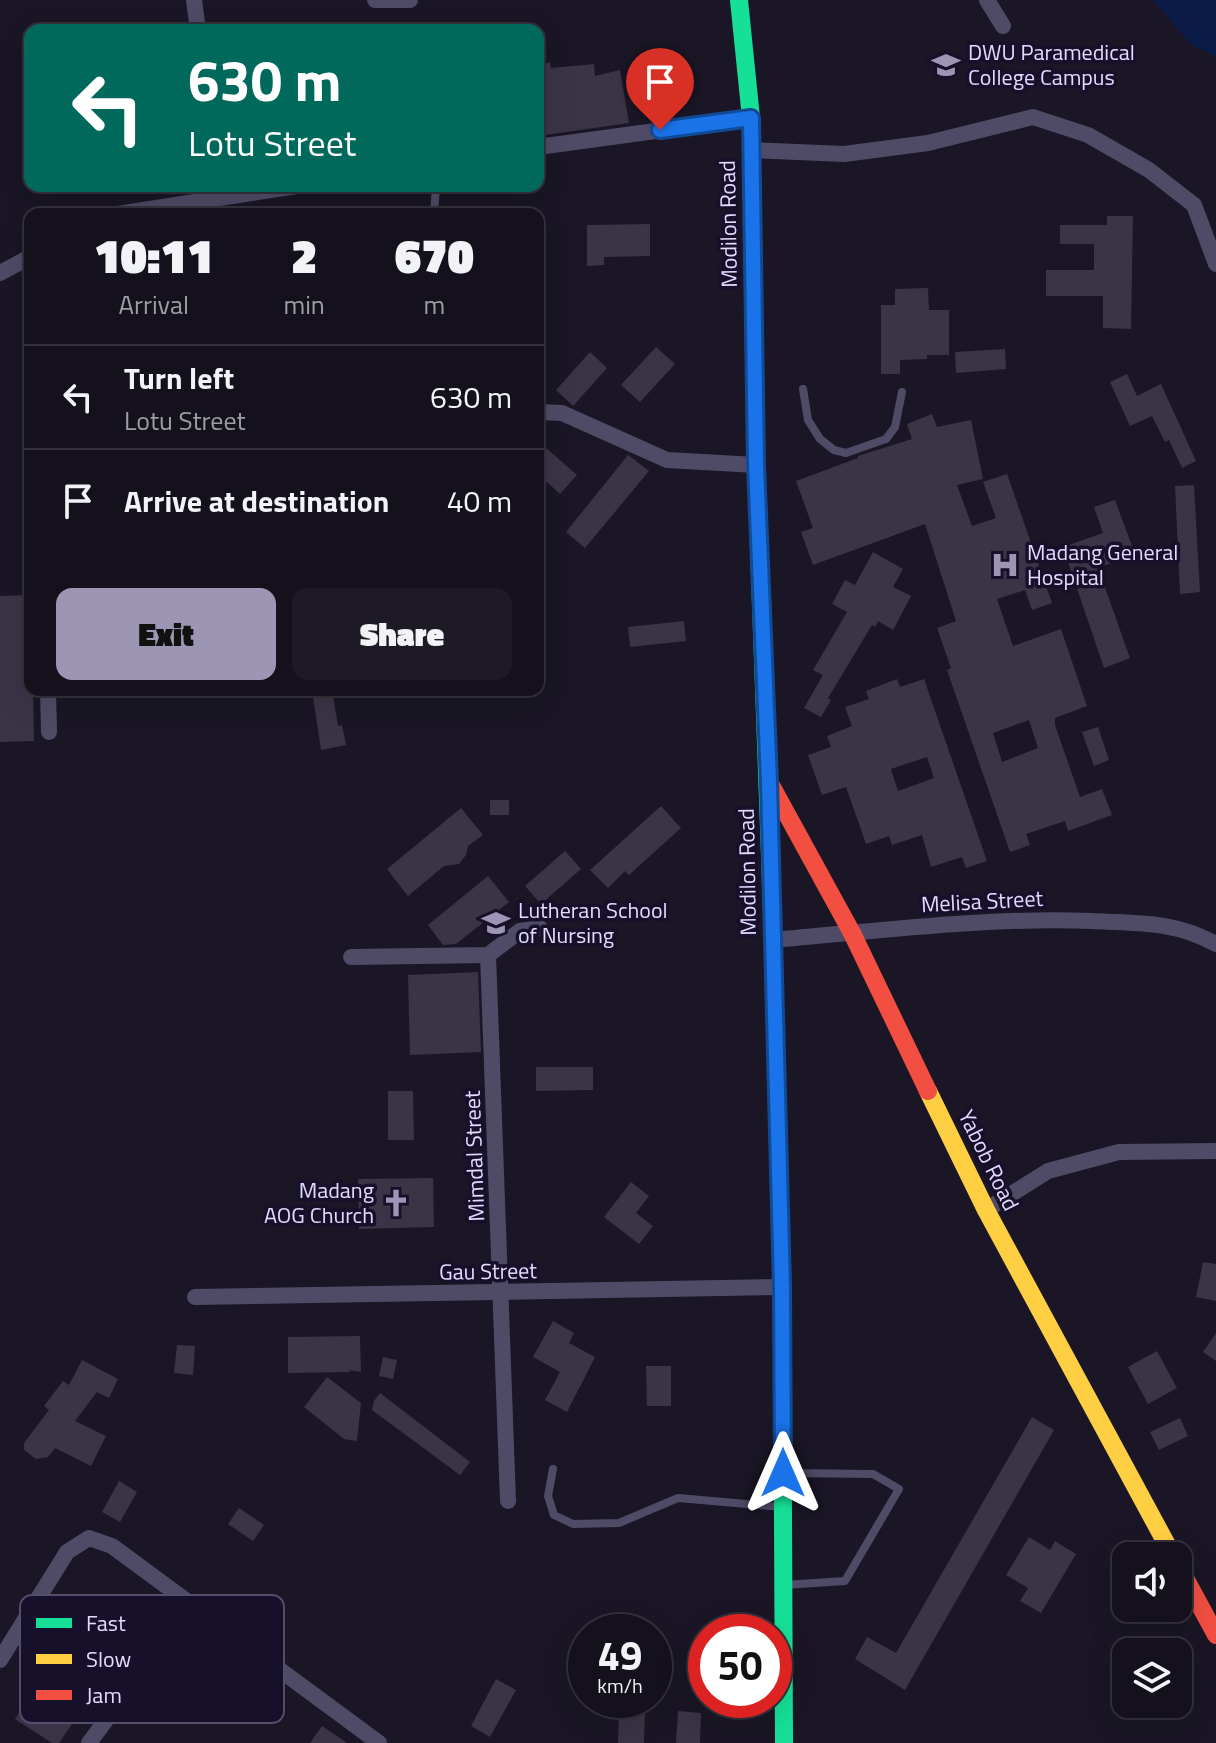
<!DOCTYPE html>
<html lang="en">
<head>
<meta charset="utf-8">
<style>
	:root { --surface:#14101c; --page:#1d1925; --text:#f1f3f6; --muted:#9d9da3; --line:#33303b; --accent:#9c95b3 }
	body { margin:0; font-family:"Titillium Web",sans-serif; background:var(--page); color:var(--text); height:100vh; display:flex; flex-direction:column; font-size:30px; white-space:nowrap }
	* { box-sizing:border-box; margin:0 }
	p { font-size:26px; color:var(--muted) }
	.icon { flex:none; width:44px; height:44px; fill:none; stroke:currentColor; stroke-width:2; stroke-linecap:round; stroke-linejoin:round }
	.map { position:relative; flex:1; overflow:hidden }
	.details { position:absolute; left:24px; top:208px; width:520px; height:488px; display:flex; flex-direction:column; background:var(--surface); border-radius:16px; box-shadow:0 8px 32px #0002,0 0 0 2px var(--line) }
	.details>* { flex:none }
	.hud { position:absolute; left:24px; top:24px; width:520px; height:168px; border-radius:16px; box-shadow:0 8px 32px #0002,0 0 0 2px var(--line); background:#00695c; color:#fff; overflow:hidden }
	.buttons { position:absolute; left:1112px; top:1542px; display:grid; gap:16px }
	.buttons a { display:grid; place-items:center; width:80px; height:80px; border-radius:16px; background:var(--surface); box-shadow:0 8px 32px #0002,0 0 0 2px var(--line); font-size:40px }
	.speed { position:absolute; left:568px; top:1614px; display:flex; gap:16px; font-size:40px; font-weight:700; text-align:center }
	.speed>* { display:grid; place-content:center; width:104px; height:104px; border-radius:50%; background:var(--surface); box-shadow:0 8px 32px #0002,0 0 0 2px var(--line); line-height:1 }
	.speed small { font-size:20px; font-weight:400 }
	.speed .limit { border:12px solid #d22; background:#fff; color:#111 }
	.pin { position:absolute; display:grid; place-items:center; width:68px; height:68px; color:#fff; margin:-82px -34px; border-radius:50% 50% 50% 0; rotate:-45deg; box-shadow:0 0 8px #0007 }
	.pin .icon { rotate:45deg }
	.me { position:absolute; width:88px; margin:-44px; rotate:0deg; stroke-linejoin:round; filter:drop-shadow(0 0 6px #0008) }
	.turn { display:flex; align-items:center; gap:28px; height:168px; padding:0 32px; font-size:36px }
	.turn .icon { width:104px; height:104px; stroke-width:2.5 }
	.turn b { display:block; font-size:56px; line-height:68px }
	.eta { display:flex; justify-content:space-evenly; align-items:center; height:136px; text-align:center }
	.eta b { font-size:48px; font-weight:800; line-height:56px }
	.action { display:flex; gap:16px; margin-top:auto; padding:16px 32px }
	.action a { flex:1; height:92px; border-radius:16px; background:var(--accent); color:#111; font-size:32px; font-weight:800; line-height:92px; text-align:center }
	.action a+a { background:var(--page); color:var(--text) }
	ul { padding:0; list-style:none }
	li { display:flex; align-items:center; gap:24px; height:104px; padding:0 32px; border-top:2px solid var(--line) }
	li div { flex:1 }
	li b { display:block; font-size:30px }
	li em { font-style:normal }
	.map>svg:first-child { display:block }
	.water { fill:#0a1b48 }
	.building { fill:#3a3446; fill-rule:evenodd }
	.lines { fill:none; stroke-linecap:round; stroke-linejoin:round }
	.lane { stroke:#4f4b66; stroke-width:8 }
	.street { stroke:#4f4b66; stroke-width:16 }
	.fast { stroke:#16e098; stroke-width:18 }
	.slow { stroke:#ffcf43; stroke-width:18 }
	.jam { stroke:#f24e42; stroke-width:18 }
	.route-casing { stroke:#114b97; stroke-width:20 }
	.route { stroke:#1a73e8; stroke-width:14 }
	.labels { text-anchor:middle; stroke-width:7; stroke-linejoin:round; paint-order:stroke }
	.poi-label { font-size:22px; fill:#e2daff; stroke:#17102b; text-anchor:start }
	.street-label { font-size:22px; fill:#e2daff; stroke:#17102b }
	.key { fill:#17102b; stroke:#544d6b; stroke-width:2 }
	.key-label { font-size:22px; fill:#e2daff }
</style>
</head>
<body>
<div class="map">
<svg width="1216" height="1743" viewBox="0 0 1216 1743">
	<rect width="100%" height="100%" fill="#1a1625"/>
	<polygon class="water" points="1153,0 1216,0 1216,57 1191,44"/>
	<g class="building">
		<polygon points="550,62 551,68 594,64 595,76 620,70 629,123 538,136 538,67"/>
		<polygon points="1107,216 1133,216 1131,329 1103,328 1103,296 1046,296 1046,270 1094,270 1094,244 1060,244 1060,225 1107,225"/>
		<polygon points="650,224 650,256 604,257 604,265 587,266 587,225"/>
		<polygon points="928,288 929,310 949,310 949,355 927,355 927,359 900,360 900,374 881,374 881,305 895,305 895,289"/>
		<polygon points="656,347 675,364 640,402 621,385"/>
		<polygon points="1005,349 1006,369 956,373 955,352"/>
		<polygon points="590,352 607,368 573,406 556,390"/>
		<polygon points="1127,374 1137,396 1161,384 1196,461 1182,468 1169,440 1165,442 1152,416 1130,426 1110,382"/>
		<path d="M932,414L937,427L971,420L983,479L957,485L972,526L996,518L983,482L1007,474L1052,603L1032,610L1025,590L997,599L1013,646L1061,629L1087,706L1055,718V725L1080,797L1102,789L1112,815L1068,831L1065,821L1026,834L1030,845L1010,852L947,670L951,668L937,628L956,621L925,524L813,565L801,532L813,528L796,481L858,458V456L912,439L907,424ZM1029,720L1038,748L1002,762L993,733Z"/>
		<polygon points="538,441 577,475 560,494 538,474"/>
		<polygon points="628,455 649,471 585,548 566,532"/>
		<polygon points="1194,485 1200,592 1180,594 1175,486"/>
		<polygon points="1115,500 1135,554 1098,568 1130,658 1104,668 1063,547 1103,533 1094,507"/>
		<polygon points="873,552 903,569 893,587 911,596 893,630 878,621 875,627 872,625 828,698 831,700 821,717 804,708 823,675 813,670 847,612 832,604 845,580 855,585"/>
		<polygon points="30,595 30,690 33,690 34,741 0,742 0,596"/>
		<polygon points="684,621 686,641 630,647 628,627"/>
		<path d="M897,679L900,687L924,679L987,861L966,868L962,857L931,867L922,835L892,845L889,836L866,844L846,787L822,795L808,755L831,747L827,736L852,726L845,707L869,699L866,691ZM927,757L934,778L898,791L891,769Z"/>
		<polygon points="312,690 332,690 338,726 342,725 346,745 321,750"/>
		<polygon points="1098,727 1109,760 1094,766 1082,732"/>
		<rect x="490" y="800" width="19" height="15"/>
		<polygon points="661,806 681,828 629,875 625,871 608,888 590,870"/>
		<polygon points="461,808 483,835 468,846 466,855 459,864 444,866 408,896 387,869"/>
		<polygon points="565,851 581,869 541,904 525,886"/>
		<polygon points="488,876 509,902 456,944 443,945 428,925"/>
		<polygon points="478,972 481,1052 410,1055 408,975"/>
		<polygon points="536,1067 593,1067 593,1090 536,1091"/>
		<polygon points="388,1091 413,1091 414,1140 388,1140"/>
		<polygon points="433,1178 434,1227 359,1229 358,1179"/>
		<polygon points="631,1182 649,1196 636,1213 653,1226 639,1244 604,1217"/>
		<polygon points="1203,1262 1216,1264 1216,1301 1196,1297"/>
		<polygon points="553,1321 574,1333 569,1343 595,1357 567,1412 545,1400 560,1372 533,1357"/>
		<polygon points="1216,1333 1216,1361 1203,1352"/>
		<polygon points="360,1336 361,1372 348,1370 351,1372 288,1373 288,1337"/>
		<polygon points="177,1345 195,1346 193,1375 174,1373"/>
		<polygon points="1157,1351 1177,1388 1148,1404 1128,1367"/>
		<polygon points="383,1357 397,1360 393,1379 379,1376"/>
		<polygon points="82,1360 118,1379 109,1398 97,1392 75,1421 106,1436 91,1466 55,1448 48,1457 36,1459 24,1450 24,1443 49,1410 44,1406 63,1381 69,1385"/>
		<polygon points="646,1366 671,1366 671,1406 647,1406"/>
		<polygon points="327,1377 361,1403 357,1441 344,1439 304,1407"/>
		<polygon points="380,1393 470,1462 460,1475 372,1410 374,1401"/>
		<polygon points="1032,1417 1054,1430 905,1690 855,1659 867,1637 896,1653"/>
		<polygon points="1180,1418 1188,1436 1159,1450 1150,1432"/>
		<polygon points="119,1481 137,1492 120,1522 102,1512"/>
		<polygon points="239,1508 264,1525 253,1541 228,1524"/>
		<polygon points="1029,1537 1050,1550 1055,1541 1076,1554 1041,1613 1020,1601 1028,1588 1006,1575"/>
		<polygon points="496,1679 516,1690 490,1737 471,1726"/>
		<polygon points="30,1696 72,1724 59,1743 52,1743 15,1719"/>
		<polygon points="619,1709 645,1710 644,1743 618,1743"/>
		<polygon points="678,1711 701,1713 700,1743 676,1743"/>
		<polygon points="322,1726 347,1743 310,1743"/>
	</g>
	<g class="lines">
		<g class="lane">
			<polyline points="434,214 436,186"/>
			<polyline points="803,389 808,420 820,439 834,450 846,453 886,439 895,427 902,392"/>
			<polyline points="553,1469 548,1496 554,1515 573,1524 619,1523 678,1498 782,1507"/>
			<polyline points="785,1585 845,1581 899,1489 873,1474 788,1473"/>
		</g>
		<g class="street">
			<polyline points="194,0 198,30"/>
			<polyline points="375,0 410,0"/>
			<polyline points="987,0 1003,26"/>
			<polyline points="538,147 751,118"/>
			<polyline points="750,150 844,154 928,143 1033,117 1088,135 1149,170 1194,205 1216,264"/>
			<polyline points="118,214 296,186"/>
			<polyline points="0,273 30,257"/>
			<polyline points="538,412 562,413 667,460 756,465"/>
			<polyline points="48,690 49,732"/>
			<path d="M772,940C879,931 984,917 1091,921C1137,923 1175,921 1216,944"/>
			<polyline points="488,955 508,1501"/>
			<polyline points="351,957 488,955 520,931 540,928"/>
			<polyline points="986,1210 1048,1171 1119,1152 1216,1151"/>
			<polyline points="195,1297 782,1287"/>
			<polyline points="31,1611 100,1658 116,1683 106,1720 89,1743"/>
			<polyline points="0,1660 67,1552 89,1538 112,1546 379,1743"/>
		</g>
		<g class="fast">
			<polyline points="739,0 751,118 756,465 773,939"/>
			<polyline points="779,1168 782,1287 784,1743"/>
		</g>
		<polyline class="slow" points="928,1091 986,1210 1173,1556"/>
		<g class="jam">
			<polyline points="772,787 852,933 928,1091"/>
			<polyline points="773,939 779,1168"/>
			<polyline points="1178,1565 1216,1635"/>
		</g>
	</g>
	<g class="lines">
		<defs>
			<polyline id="route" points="660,130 751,118 756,465 769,782 782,1287 783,1473"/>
		</defs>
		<use href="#route" class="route-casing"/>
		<use href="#route" class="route"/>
	</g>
	<defs>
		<symbol id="university-bare" viewBox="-9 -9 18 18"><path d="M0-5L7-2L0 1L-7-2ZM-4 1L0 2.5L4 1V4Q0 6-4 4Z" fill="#9c95b3" stroke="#17102b" stroke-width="2.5" paint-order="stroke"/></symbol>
		<symbol id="hospital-bare" viewBox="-9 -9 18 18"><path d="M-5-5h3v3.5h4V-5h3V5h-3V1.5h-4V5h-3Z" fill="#9c95b3" stroke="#17102b" stroke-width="2.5" paint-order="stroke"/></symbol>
		<symbol id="church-bare" viewBox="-9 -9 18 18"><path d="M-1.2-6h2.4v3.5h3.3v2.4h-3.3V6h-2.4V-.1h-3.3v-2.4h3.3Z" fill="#9c95b3" stroke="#17102b" stroke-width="2.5" paint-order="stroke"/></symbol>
	</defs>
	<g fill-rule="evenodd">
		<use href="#university-bare" x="926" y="45" width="40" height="40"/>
		<use href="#hospital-bare" x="985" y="545" width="40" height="40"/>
		<use href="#university-bare" x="476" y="903" width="40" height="40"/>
		<use href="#church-bare" x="376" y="1183" width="40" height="40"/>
	</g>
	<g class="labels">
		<g class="poi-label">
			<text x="968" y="60">DWU Paramedical<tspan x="968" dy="25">College Campus</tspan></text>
			<text x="1027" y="560">Madang General<tspan x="1027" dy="25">Hospital</tspan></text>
			<text x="518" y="918">Lutheran School<tspan x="518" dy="25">of Nursing</tspan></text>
			<text x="374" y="1198" text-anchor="end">Madang<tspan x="374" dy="25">AOG Church</tspan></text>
		</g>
		<g class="street-label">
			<text transform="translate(728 224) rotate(-91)" y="8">Modilon Road</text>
			<text transform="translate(747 872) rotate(-91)" y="8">Modilon Road</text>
			<text transform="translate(982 901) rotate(-3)" y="8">Melisa Street</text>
			<text transform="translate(474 1156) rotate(-92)" y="8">Mimdal Street</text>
			<text transform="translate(989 1160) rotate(64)" y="8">Yabob Road</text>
			<text transform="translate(488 1271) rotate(-1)" y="8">Gau Street</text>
		</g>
	</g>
	<rect x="20" y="1595" width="264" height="128" rx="12" class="key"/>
	<rect x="36" y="1618" width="36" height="10" fill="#16e098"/>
	<rect x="36" y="1654" width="36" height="10" fill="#ffcf43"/>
	<rect x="36" y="1690" width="36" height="10" fill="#f24e42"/>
	<g class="key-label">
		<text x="86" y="1631">Fast</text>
		<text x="86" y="1667">Slow</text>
		<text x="86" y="1703">Jam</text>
	</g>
</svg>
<div class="buttons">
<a><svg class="icon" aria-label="sound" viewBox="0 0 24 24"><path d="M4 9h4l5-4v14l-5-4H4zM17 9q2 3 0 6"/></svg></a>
<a><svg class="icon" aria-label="layers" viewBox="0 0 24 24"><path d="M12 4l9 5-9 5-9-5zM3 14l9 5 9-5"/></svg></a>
</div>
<div class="speed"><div>49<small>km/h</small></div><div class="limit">50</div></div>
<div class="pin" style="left:660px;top:130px;background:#d93025"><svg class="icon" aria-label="arrive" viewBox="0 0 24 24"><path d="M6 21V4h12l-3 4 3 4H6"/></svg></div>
<svg class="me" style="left:783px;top:1473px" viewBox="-20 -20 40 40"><path d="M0-17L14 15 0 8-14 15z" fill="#1a73e8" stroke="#fff" stroke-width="4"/></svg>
<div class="hud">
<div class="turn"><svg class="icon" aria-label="left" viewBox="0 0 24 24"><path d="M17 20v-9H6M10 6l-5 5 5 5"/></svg><div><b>630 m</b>Lotu Street</div></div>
</div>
<section class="details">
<div class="eta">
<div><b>10:11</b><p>Arrival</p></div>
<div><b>2</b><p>min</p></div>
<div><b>670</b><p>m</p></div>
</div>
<ul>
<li><svg class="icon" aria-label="left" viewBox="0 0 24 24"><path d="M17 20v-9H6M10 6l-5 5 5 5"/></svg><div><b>Turn left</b><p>Lotu Street</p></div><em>630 m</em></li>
<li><svg class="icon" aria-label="arrive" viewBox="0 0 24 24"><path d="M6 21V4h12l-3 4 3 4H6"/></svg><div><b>Arrive at destination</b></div><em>40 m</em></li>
</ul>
<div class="action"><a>Exit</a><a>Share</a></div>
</section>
</div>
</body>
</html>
